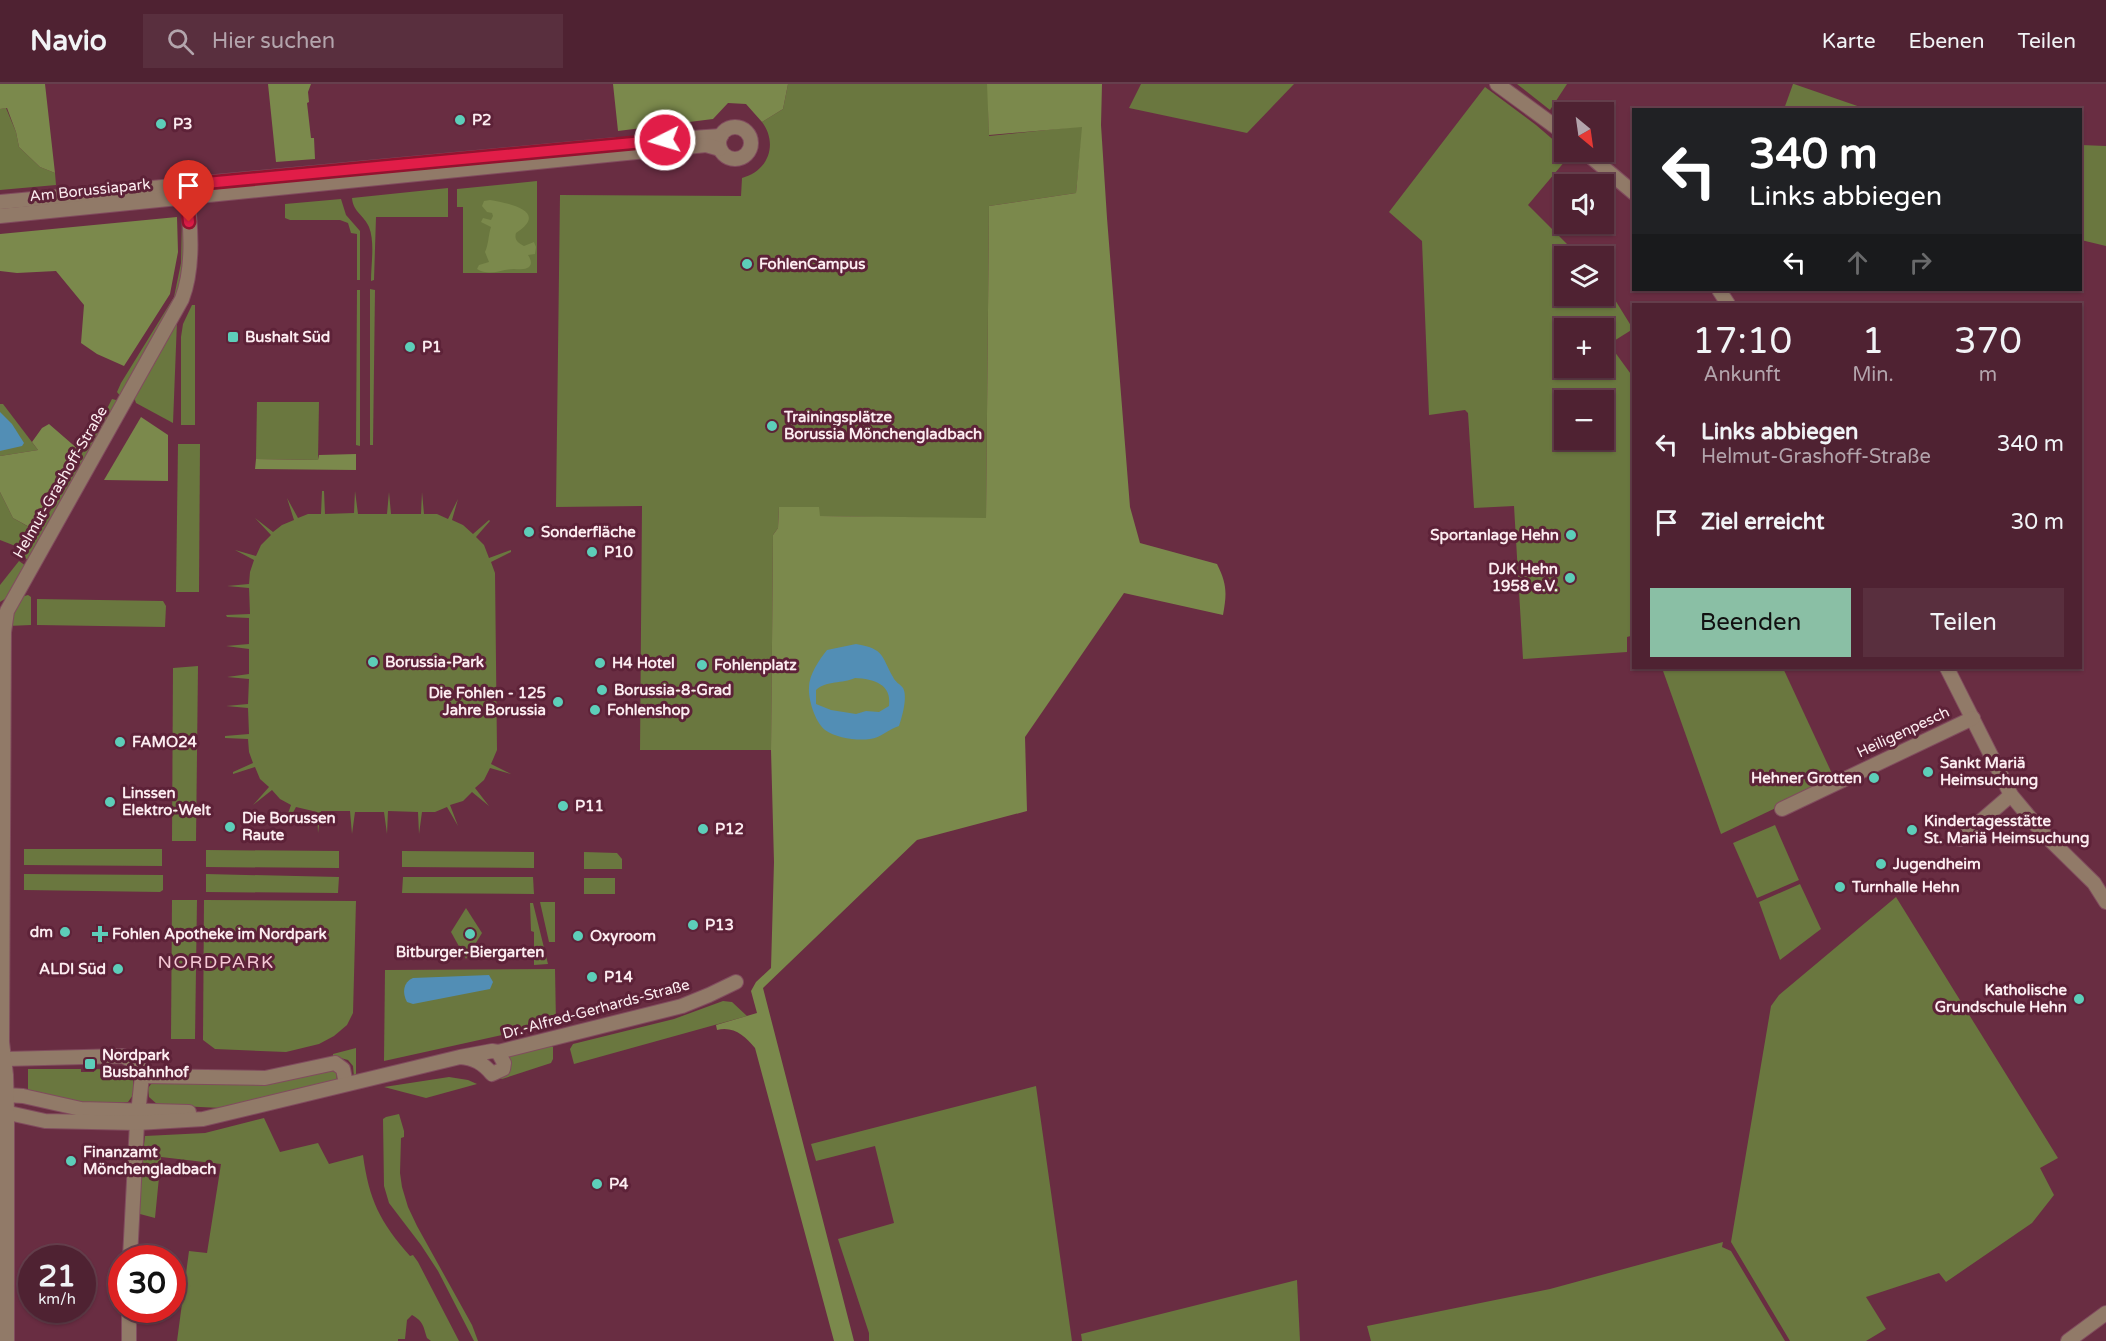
<!DOCTYPE html>
<html lang="de">
<head>
<meta charset="utf-8">
<style>
	:root { --surface:#4f2232; --page:#592f3e; --text:#f1f3f6; --muted:#b3a4ac; --line:#663f4d; --accent:#8abfa5 }
	body { margin:0; font-family:"Varela Round",sans-serif; background:var(--page); color:var(--text); height:100vh; display:flex; flex-direction:column; font-size:22px; white-space:nowrap }
	* { box-sizing:border-box; margin:0 }
	p { font-size:20px; color:var(--muted) }
	.icon { flex:none; width:33px; height:33px; fill:none; stroke:currentColor; stroke-width:2; stroke-linecap:round; stroke-linejoin:round }
	.map { position:relative; flex:1; overflow:hidden }
	.panel { position:absolute; left:1632px; top:219px; width:450px; height:366px; display:flex; flex-direction:column; background:var(--surface); border-radius:0px; box-shadow:0 2px 4px #0004,0 0 0 2px var(--line) }
	.panel>* { flex:none }
	.top-card { position:absolute; left:1632px; top:24px; width:450px; height:183px; border-radius:0px; box-shadow:0 2px 4px #0004,0 0 0 2px var(--line); background:#202124; color:#fff; overflow:hidden }
	.needle { width:39px; rotate:151deg }
	.buttons { position:absolute; left:1554px; top:18px; display:grid; gap:12px }
	.buttons a { display:grid; place-items:center; width:60px; height:60px; border-radius:0px; background:var(--surface); box-shadow:0 2px 4px #0004,0 0 0 2px var(--line); font-size:30px }
	.speed { position:absolute; left:18px; top:1161px; display:flex; gap:12px; font-size:30px; font-weight:700; text-align:center }
	.speed>* { display:grid; place-content:center; width:78px; height:78px; border-radius:50%; background:var(--surface); box-shadow:0 2px 4px #0004,0 0 0 2px var(--line); line-height:1 }
	.speed small { font-size:15px; font-weight:400 }
	.speed .limit { border:9px solid #d22; background:#fff; color:#111 }
	.pin { position:absolute; display:grid; place-items:center; width:51px; height:51px; color:#fff; margin:-62px -26px; border-radius:50% 50% 50% 0; rotate:-45deg; box-shadow:0 0 6px #0007 }
	.pin .icon { rotate:45deg }
	.me { position:absolute; width:66px; margin:-33px; rotate:265deg; stroke-linejoin:round; filter:drop-shadow(0 0 4px #0008) }
	.turn { display:flex; align-items:center; gap:21px; height:126px; padding:0 18px; font-size:27px }
	.turn .icon { width:78px; height:78px; stroke-width:2.5 }
	.turn b { display:block; font-size:42px; line-height:51px }
	.lanes { display:flex; align-items:center; height:57px; padding:0 18px; background:#0003; justify-content:center; gap:30px; direction:ltr }
	.lanes .off { opacity:.35 }
	.eta { display:flex; justify-content:space-evenly; align-items:center; height:102px; text-align:center }
	.eta b { font-size:36px; font-weight:600; line-height:42px }
	.cta { display:flex; gap:12px; margin-top:auto; padding:12px 18px }
	.cta a { flex:1; height:69px; border-radius:0px; background:var(--accent); color:#111; font-size:24px; font-weight:600; line-height:69px; text-align:center }
	.cta a+a { background:var(--page); color:var(--text) }
	ul { padding:0; list-style:none }
	li { display:flex; align-items:center; gap:18px; height:78px; padding:0 18px }
	li div { flex:1 }
	li b { display:block; font-size:22px }
	li em { font-style:normal }
	header { display:flex; align-items:center; gap:36px; box-sizing:border-box; height:84px; padding:0 30px; background:var(--surface); border-bottom:2px solid var(--line) }
	header strong { font-size:28px }
	nav { display:flex; gap:33px; margin-inline-start:auto; font-size:21px }
	.search { width:420px; height:54px; background:var(--page); display:flex; align-items:center; gap:15px; box-sizing:border-box; padding:0 21px; border-radius:0px; color:var(--muted); font-size:22px }
	.map>svg:first-child { display:block }
	.green { fill:#6a773f; fill-rule:evenodd }
	.forest { fill:#7b894c }
	.water { fill:#528eb5; fill-rule:evenodd }
	.lines { fill:none; stroke-linecap:round; stroke-linejoin:round }
	.minor-casing { stroke:#814c5e; stroke-width:16 }
	.minor { stroke:#917a68; stroke-width:14 }
	.route-casing { stroke:#92132f; stroke-width:15 }
	.route { stroke:#e11d48; stroke-width:10 }
	.poi-dot { fill:#5dceb9; stroke:#5d2238; stroke-width:2 }
	.labels { text-anchor:middle; stroke-width:6; stroke-linejoin:round; paint-order:stroke }
	.poi-label { font-size:15px; font-weight:bold; fill:#fcecf0; stroke:#5d2238; text-anchor:start }
	.street-label { font-size:15px; fill:#fcecf0; stroke:#5d2238 }
	.quarter-label { font-size:18px; letter-spacing:1.5px; fill:#f6c9d6; stroke:#5d2238 }
</style>
</head>
<body>
<header>
<strong>Navio</strong>
<div class="search"><svg class="icon" aria-label="search" viewBox="0 0 24 24"><circle cx="10" cy="10" r="6"/><path d="M15 15l6 6"/></svg>Hier suchen</div>
<nav><a>Karte</a><a>Ebenen</a><a>Teilen</a></nav>
</header>
<div class="map">
<svg width="2106" height="1257" viewBox="0 0 2106 1257">
	<rect width="100%" height="100%" fill="#692d42"/>
	<g class="green">
		<path d="M788,0H988L989,52L1083,42L1076,109L989,122L986,435L819,432V423H779L778,444L773,451L771,666H640L642,422L556,423L560,111L741,112L742,94C769,87 778,59 762,38L783,25Z"/>
		<polygon points="1141,0 1294,0 1247,49 1129,24"/>
		<polygon points="1517,0 1567,0 1550,26"/>
		<polygon points="1793,0 1794,0 1866,25 1784,25"/>
		<path d="M1485,3L1536,41L1564,65V68L1571,70L1528,121L1579,172H1564V212H1604V198L1633,245L1609,260L1633,293L1634,551L1627,553V568L1523,575L1514,422L1474,424L1468,329L1465,326L1429,331L1422,157L1389,128ZM1604,244V284H1564V244ZM1564,316H1604V356H1564Z"/>
		<polygon points="6,24 16,48 19,63 40,83 55,89 56,101 0,106 0,25"/>
		<polygon points="2081,61 2106,62 2106,162 2081,156"/>
		<polygon points="537,97 537,189 463,189 463,123 457,123 457,105"/>
		<path d="M448,104V133H376L374,196L371,197C371,180 375,158 369,143C364,131 353,128 352,114Z"/>
		<polygon points="341,115 346,131 360,147 360,196 357,196 357,150 351,149 348,139 340,136 290,136 285,134 285,120"/>
		<polygon points="182,131 184,131 185,164 182,203 121,313 117,308 121,299 174,213 181,179"/>
		<polygon points="370,205 375,206 373,361 370,361"/>
		<polygon points="357,206 360,206 360,362 356,361"/>
		<polygon points="192,221 195,221 195,341 181,341 181,253 183,240"/>
		<polygon points="177,237 173,339 136,319 134,313"/>
		<polygon points="112,315 120,317 82,382 79,381 77,377 93,352"/>
		<polygon points="257,318 319,318 318,376 256,375"/>
		<polygon points="0,320 3,320 38,366 0,372"/>
		<polygon points="178,360 200,360 199,508 176,508"/>
		<polygon points="72,384 80,387 28,477 24,472 62,407"/>
		<polygon points="322,407 324,407 325,430 354,429 355,407 358,430 387,430 389,408 391,430 421,430 422,408 424,430 437,430 448,435 458,415 452,436 463,441 473,450 489,436 490,437 476,453 484,461 489,474 511,466 511,468 491,478 495,489 497,666 491,680 511,690 490,684 484,696 475,704 489,722 472,708 463,717 450,721 458,742 447,723 435,728 422,728 419,750 418,728 388,727 387,750 384,728 355,728 352,750 350,727 321,727 318,749 317,728 296,723 286,742 284,741 291,721 280,715 272,706 253,721 269,703 260,695 255,683 233,690 233,688 253,679 249,668 248,655 225,654 225,652 249,650 248,624 226,622 248,620 249,595 227,593 249,590 249,565 226,562 249,560 249,534 227,533 226,531 250,530 249,504 227,502 249,500 250,488 254,476 235,466 256,472 261,461 271,451 255,434 273,448 282,441 294,436 287,414 298,434 308,430 321,430"/>
		<polygon points="0,408 13,434 29,443 18,463 0,456"/>
		<polygon points="19,477 26,482 8,513 0,518 0,501"/>
		<polygon points="28,511 31,513 31,541 8,542 13,523 21,513"/>
		<polygon points="37,515 163,517 166,522 165,543 37,541"/>
		<polygon points="198,582 196,757 172,757 173,584"/>
		<polygon points="1662,584 1783,584 1835,696 1721,750"/>
		<polygon points="1775,741 1799,796 1757,814 1733,759"/>
		<polygon points="24,765 162,765 162,782 24,781"/>
		<polygon points="206,766 339,767 339,784 206,783"/>
		<polygon points="402,767 534,768 534,784 402,783"/>
		<polygon points="584,768 617,769 622,775 622,785 584,785"/>
		<polygon points="24,790 163,791 163,806 160,808 24,806"/>
		<polygon points="206,790 339,793 338,809 206,808"/>
		<polygon points="403,793 533,793 534,810 402,809"/>
		<rect x="584" y="794" width="31" height="16"/>
		<polygon points="1800,800 1821,845 1780,876 1759,818"/>
		<polygon points="1896,813 2058,1074 2040,1084 2054,1111 2032,1139 1946,1198 1939,1189 1866,1213 1886,1245 1866,1257 1790,1257 1731,1158 1771,922 1779,911"/>
		<polygon points="172,816 197,816 195,955 171,955"/>
		<polygon points="204,816 356,817 353,929 347,941 334,952 319,960 286,968 215,965 203,956"/>
		<polygon points="540,818 555,818 555,858 549,858"/>
		<polygon points="530,819 533,819 548,880 534,881 534,848 531,847"/>
		<polygon points="466,824 482,849 466,875 451,848"/>
		<polygon points="555,885 556,939 384,977 385,886"/>
		<polygon points="723,917 732,918 747,932 574,980 570,965 573,960 674,935"/>
		<polygon points="551,962 553,963 553,975 551,979 502,995 499,993 507,972"/>
		<polygon points="356,964 356,993 354,993 353,982 348,976 333,972 333,970"/>
		<polygon points="28,985 81,985 81,988 94,988 95,985 123,986 133,996 133,1011 128,1018 117,1019 117,1021 79,1020 28,1007"/>
		<polygon points="336,986 337,997 221,1024 158,1021 149,1013 148,1004 152,999 156,998"/>
		<polygon points="449,993 468,996 477,1000 426,1014 384,1003"/>
		<polygon points="1036,1002 1072,1257 869,1257 869,1249 838,1155 894,1139 875,1062 816,1077 811,1060"/>
		<polygon points="399,1030 404,1047 404,1053 401,1054 400,1089 402,1103 408,1123 417,1142 472,1241 478,1257 474,1257 438,1187 421,1161 389,1119 384,1102 383,1035 386,1033"/>
		<path d="M264,1034L280,1068L318,1059L329,1080L363,1071C369,1116 380,1138 410,1172L413,1171L418,1178L459,1257H431L427,1254C423,1242 424,1238 412,1231L407,1236L405,1255H398V1257H177L189,1167L207,1169L221,1080L161,1073L155,1134L140,1130L137,1125L145,1052L205,1049Z"/>
		<polygon points="1723,1158 1722,1163 1731,1167 1785,1257 1371,1257 1367,1242 1550,1205"/>
		<polygon points="1297,1196 1300,1257 1082,1257 1081,1250"/>
	</g>
	<g class="forest">
		<polygon points="0,0 45,0 55,89 40,83 19,63 16,48 7,24 0,25"/>
		<polygon points="268,0 311,0 308,8 309,18 307,19 311,54 314,54 315,75 276,78"/>
		<polygon points="613,0 788,0 783,25 762,38 746,20 728,19 713,35 618,47"/>
		<path d="M987,0H1102L1101,41L1107,134L1130,423L1140,459L1217,480C1227,500 1227,509 1223,531L1124,509L1025,653L1027,727L917,756L763,904L854,1257H834L755,964C745,952 734,942 717,946L716,941L757,929L751,907L756,898L771,884L774,778L771,666L773,451L778,444L779,423H819L820,432L986,434L989,122L1076,109L1082,43L989,51Z"/>
		<path d="M490,116C508,119 550,127 516,149C514,156 518,159 524,162L534,158L536,163L535,170L528,171C537,185 523,186 514,185C501,185 490,193 477,185L479,181L489,178L485,168C489,159 488,152 491,143L481,138L483,134L491,136L493,132L492,129L487,128L482,122L484,117Z"/>
		<polygon points="177,133 178,168 170,210 124,282 97,270 81,259 84,221 56,187 17,189 0,187 0,150"/>
		<polygon points="141,333 168,351 168,397 104,396"/>
		<polygon points="49,340 79,366 33,445 13,434 0,408 0,372 38,366 32,358 42,344"/>
		<polygon points="356,370 356,386 255,385 256,375 318,376 319,371"/>
	</g>
	<g class="water">
		<polygon points="0,328 12,340 24,359 22,362 0,367"/>
		<path d="M856,560C885,565 881,572 893,593C895,598 900,600 903,604C908,613 902,633 899,642C888,645 881,654 870,655C857,657 836,654 825,646C815,638 808,615 809,603C809,591 819,576 827,566ZM855,594C874,595 892,600 889,622L879,628L866,627L856,630L831,626L816,620V606C827,596 842,600 855,594Z"/>
		<path d="M489,891L493,898L490,905L413,920L407,918C402,909 403,898 413,894Z"/>
	</g>
	<g class="lines">
		<defs>
			<g id="minor">
				<polyline points="1497,0 1564,49"/>
				<circle cx="735" cy="59" r="16"/>
				<polyline points="692,54 721,52"/>
				<polyline points="1585,68 1634,109"/>
				<polyline points="0,118 616,61"/>
				<polyline points="0,132 706,61 720,65"/>
				<polyline points="1719,206 1728,220"/>
				<polyline points="1947,584 2011,711 2041,747 2094,799 2106,818"/>
				<polyline points="1782,725 1973,634"/>
				<polyline points="1960,755 2011,711"/>
				<polyline points="498,968 682,922 709,911 736,898"/>
				<polyline points="5,975 123,972 138,980 142,992 137,1039 130,1174"/>
				<polyline points="142,992 265,994 335,979 343,985 346,1000"/>
				<polyline points="6,1011 23,1012 81,1025 189,1028"/>
				<path d="M0,1027L45,1037L137,1039L203,1035L460,973C474,974 483,979 492,990L503,985L504,979L498,968L492,967L460,973"/>
				<path d="M7,1257V1028L6,991L2,958L4,548L7,527L182,215C195,181 191,137 185,101"/>
				<polyline points="129,1257 129,1226"/>
				<polyline points="2068,1257 2106,1229"/>
			</g>
		</defs>
		<use href="#minor" class="minor-casing"/>
		<use href="#minor" class="minor"/>
	</g>
	<g class="lines">
		<defs>
			<polyline id="route" points="189,138 185,101 665,56"/>
		</defs>
		<use href="#route" class="route-casing"/>
		<use href="#route" class="route"/>
	</g>
	<g class="poi-dot">
		<circle cx="460" cy="36" r="6"/>
		<circle cx="161" cy="40" r="6"/>
		<circle cx="747" cy="180" r="6"/>
		<rect x="227" y="247" width="12" height="12" rx="3"/>
		<circle cx="410" cy="263" r="6"/>
		<circle cx="772" cy="342" r="6"/>
		<circle cx="529" cy="448" r="6"/>
		<circle cx="1571" cy="451" r="6"/>
		<circle cx="592" cy="468" r="6"/>
		<circle cx="1570" cy="494" r="6"/>
		<circle cx="373" cy="578" r="6"/>
		<circle cx="600" cy="579" r="6"/>
		<circle cx="702" cy="581" r="6"/>
		<circle cx="602" cy="606" r="6"/>
		<circle cx="558" cy="618" r="6"/>
		<circle cx="595" cy="626" r="6"/>
		<circle cx="120" cy="658" r="6"/>
		<circle cx="1928" cy="688" r="6"/>
		<circle cx="1874" cy="694" r="6"/>
		<circle cx="110" cy="718" r="6"/>
		<circle cx="563" cy="722" r="6"/>
		<circle cx="230" cy="743" r="6"/>
		<circle cx="703" cy="745" r="6"/>
		<circle cx="1912" cy="746" r="6"/>
		<circle cx="1881" cy="780" r="6"/>
		<circle cx="1840" cy="803" r="6"/>
		<circle cx="693" cy="841" r="6"/>
		<circle cx="65" cy="848" r="6"/>
		<path d="M97 841h6v6h6v6h-6v6h-6v-6h-6v-6h6z"/>
		<circle cx="470" cy="850" r="6"/>
		<circle cx="578" cy="852" r="6"/>
		<circle cx="118" cy="885" r="6"/>
		<circle cx="592" cy="893" r="6"/>
		<circle cx="2079" cy="915" r="6"/>
		<rect x="84" y="974" width="12" height="12" rx="3"/>
		<circle cx="71" cy="1077" r="6"/>
		<circle cx="597" cy="1100" r="6"/>
	</g>
	<g class="labels">
		<g class="poi-label">
			<text x="472" y="41">P2</text>
			<text x="173" y="45">P3</text>
			<text x="759" y="185">FohlenCampus</text>
			<text x="245" y="258">Bushalt Süd</text>
			<text x="422" y="268">P1</text>
			<text x="784" y="338">Trainingsplätze<tspan x="784" dy="17">Borussia Mönchengladbach</tspan></text>
			<text x="541" y="453">Sonderfläche</text>
			<text x="1559" y="456" text-anchor="end">Sportanlage Hehn</text>
			<text x="604" y="473">P10</text>
			<text x="1558" y="490" text-anchor="end">DJK Hehn<tspan x="1558" dy="17">1958 e.V.</tspan></text>
			<text x="385" y="583">Borussia-Park</text>
			<text x="612" y="584">H4 Hotel</text>
			<text x="714" y="586">Fohlenplatz</text>
			<text x="614" y="611">Borussia-8-Grad</text>
			<text x="546" y="614" text-anchor="end">Die Fohlen - 125<tspan x="546" dy="17">Jahre Borussia</tspan></text>
			<text x="607" y="631">Fohlenshop</text>
			<text x="132" y="663">FAMO24</text>
			<text x="1940" y="684">Sankt Mariä<tspan x="1940" dy="17">Heimsuchung</tspan></text>
			<text x="1862" y="699" text-anchor="end">Hehner Grotten</text>
			<text x="122" y="714">Linssen<tspan x="122" dy="17">Elektro-Welt</tspan></text>
			<text x="575" y="727">P11</text>
			<text x="242" y="739">Die Borussen<tspan x="242" dy="17">Raute</tspan></text>
			<text x="1924" y="742">Kindertagesstätte<tspan x="1924" dy="17">St. Mariä Heimsuchung</tspan></text>
			<text x="715" y="750">P12</text>
			<text x="1893" y="785">Jugendheim</text>
			<text x="1852" y="808">Turnhalle Hehn</text>
			<text x="705" y="846">P13</text>
			<text x="53" y="853" text-anchor="end">dm</text>
			<text x="112" y="855">Fohlen Apotheke im Nordpark</text>
			<text x="590" y="857">Oxyroom</text>
			<text x="470" y="873" text-anchor="middle">Bitburger-Biergarten</text>
			<text x="106" y="890" text-anchor="end">ALDI Süd</text>
			<text x="604" y="898">P14</text>
			<text x="2067" y="911" text-anchor="end">Katholische<tspan x="2067" dy="17">Grundschule Hehn</tspan></text>
			<text x="102" y="976">Nordpark<tspan x="102" dy="17">Busbahnhof</tspan></text>
			<text x="83" y="1073">Finanzamt<tspan x="83" dy="17">Mönchengladbach</tspan></text>
			<text x="609" y="1105">P4</text>
		</g>
		<g class="street-label">
			<text transform="translate(90 106) rotate(-6)" y="5">Am Borussiapark</text>
			<text transform="translate(60 398) rotate(-60)" y="5">Helmut-Grashoff-Straße</text>
			<text transform="translate(1903 648) rotate(-25)" y="5">Heiligenpesch</text>
			<text transform="translate(596 925) rotate(-15)" y="5">Dr.-Alfred-Gerhards-Straße</text>
		</g>
		<g class="quarter-label">
			<text x="216" y="884">NORDPARK</text>
		</g>
	</g>
</svg>
<div class="buttons">
<a><svg class="needle" viewBox="-14 -14 28 28"><path d="M0-13l5 13h-10z" fill="#e53935"/><path d="M0 13l5-13h-10z" fill="#b3a4ac"/></svg></a>
<a><svg class="icon" aria-label="sound" viewBox="0 0 24 24"><path d="M4 9h4l5-4v14l-5-4H4zM17 9q2 3 0 6"/></svg></a>
<a><svg class="icon" aria-label="layers" viewBox="0 0 24 24"><path d="M12 4l9 5-9 5-9-5zM3 14l9 5 9-5"/></svg></a>
<a>+</a>
<a>−</a>
</div>
<div class="speed"><div>21<small>km/h</small></div><div class="limit">30</div></div>
<div class="pin" style="left:189px;top:138px;background:#d93025"><svg class="icon" aria-label="arrive" viewBox="0 0 24 24"><path d="M6 21V4h12l-3 4 3 4H6"/></svg></div>
<svg class="me" style="left:665px;top:56px" viewBox="-20 -20 40 40"><circle r="17" fill="#e11d48" stroke="#fff" stroke-width="3"/><path d="M0-11L8 9 0 5-8 9z" fill="#fff"/></svg>
<div class="top-card">
<div class="turn"><svg class="icon" aria-label="left" viewBox="0 0 24 24"><path d="M17 20v-9H6M10 6l-5 5 5 5"/></svg><div><b>340 m</b>Links abbiegen</div></div>
<div class="lanes"><svg class="icon" aria-label="left" viewBox="0 0 24 24"><path d="M17 20v-9H6M10 6l-5 5 5 5"/></svg><svg class="icon off" aria-label="ahead" viewBox="0 0 24 24"><path d="M12 20V5M6 11l6-6 6 6"/></svg><svg class="icon off" aria-label="right" viewBox="0 0 24 24"><path d="M7 20v-9h11M14 6l5 5-5 5"/></svg></div>
</div>
<section class="panel">
<div class="eta">
<div><b>17:10</b><p>Ankunft</p></div>
<div><b>1</b><p>Min.</p></div>
<div><b>370</b><p>m</p></div>
</div>
<ul>
<li><svg class="icon" aria-label="left" viewBox="0 0 24 24"><path d="M17 20v-9H6M10 6l-5 5 5 5"/></svg><div><b>Links abbiegen</b><p>Helmut-Grashoff-Straße</p></div><em>340 m</em></li>
<li><svg class="icon" aria-label="arrive" viewBox="0 0 24 24"><path d="M6 21V4h12l-3 4 3 4H6"/></svg><div><b>Ziel erreicht</b></div><em>30 m</em></li>
</ul>
<div class="cta"><a>Beenden</a><a>Teilen</a></div>
</section>
</div>
</body>
</html>
